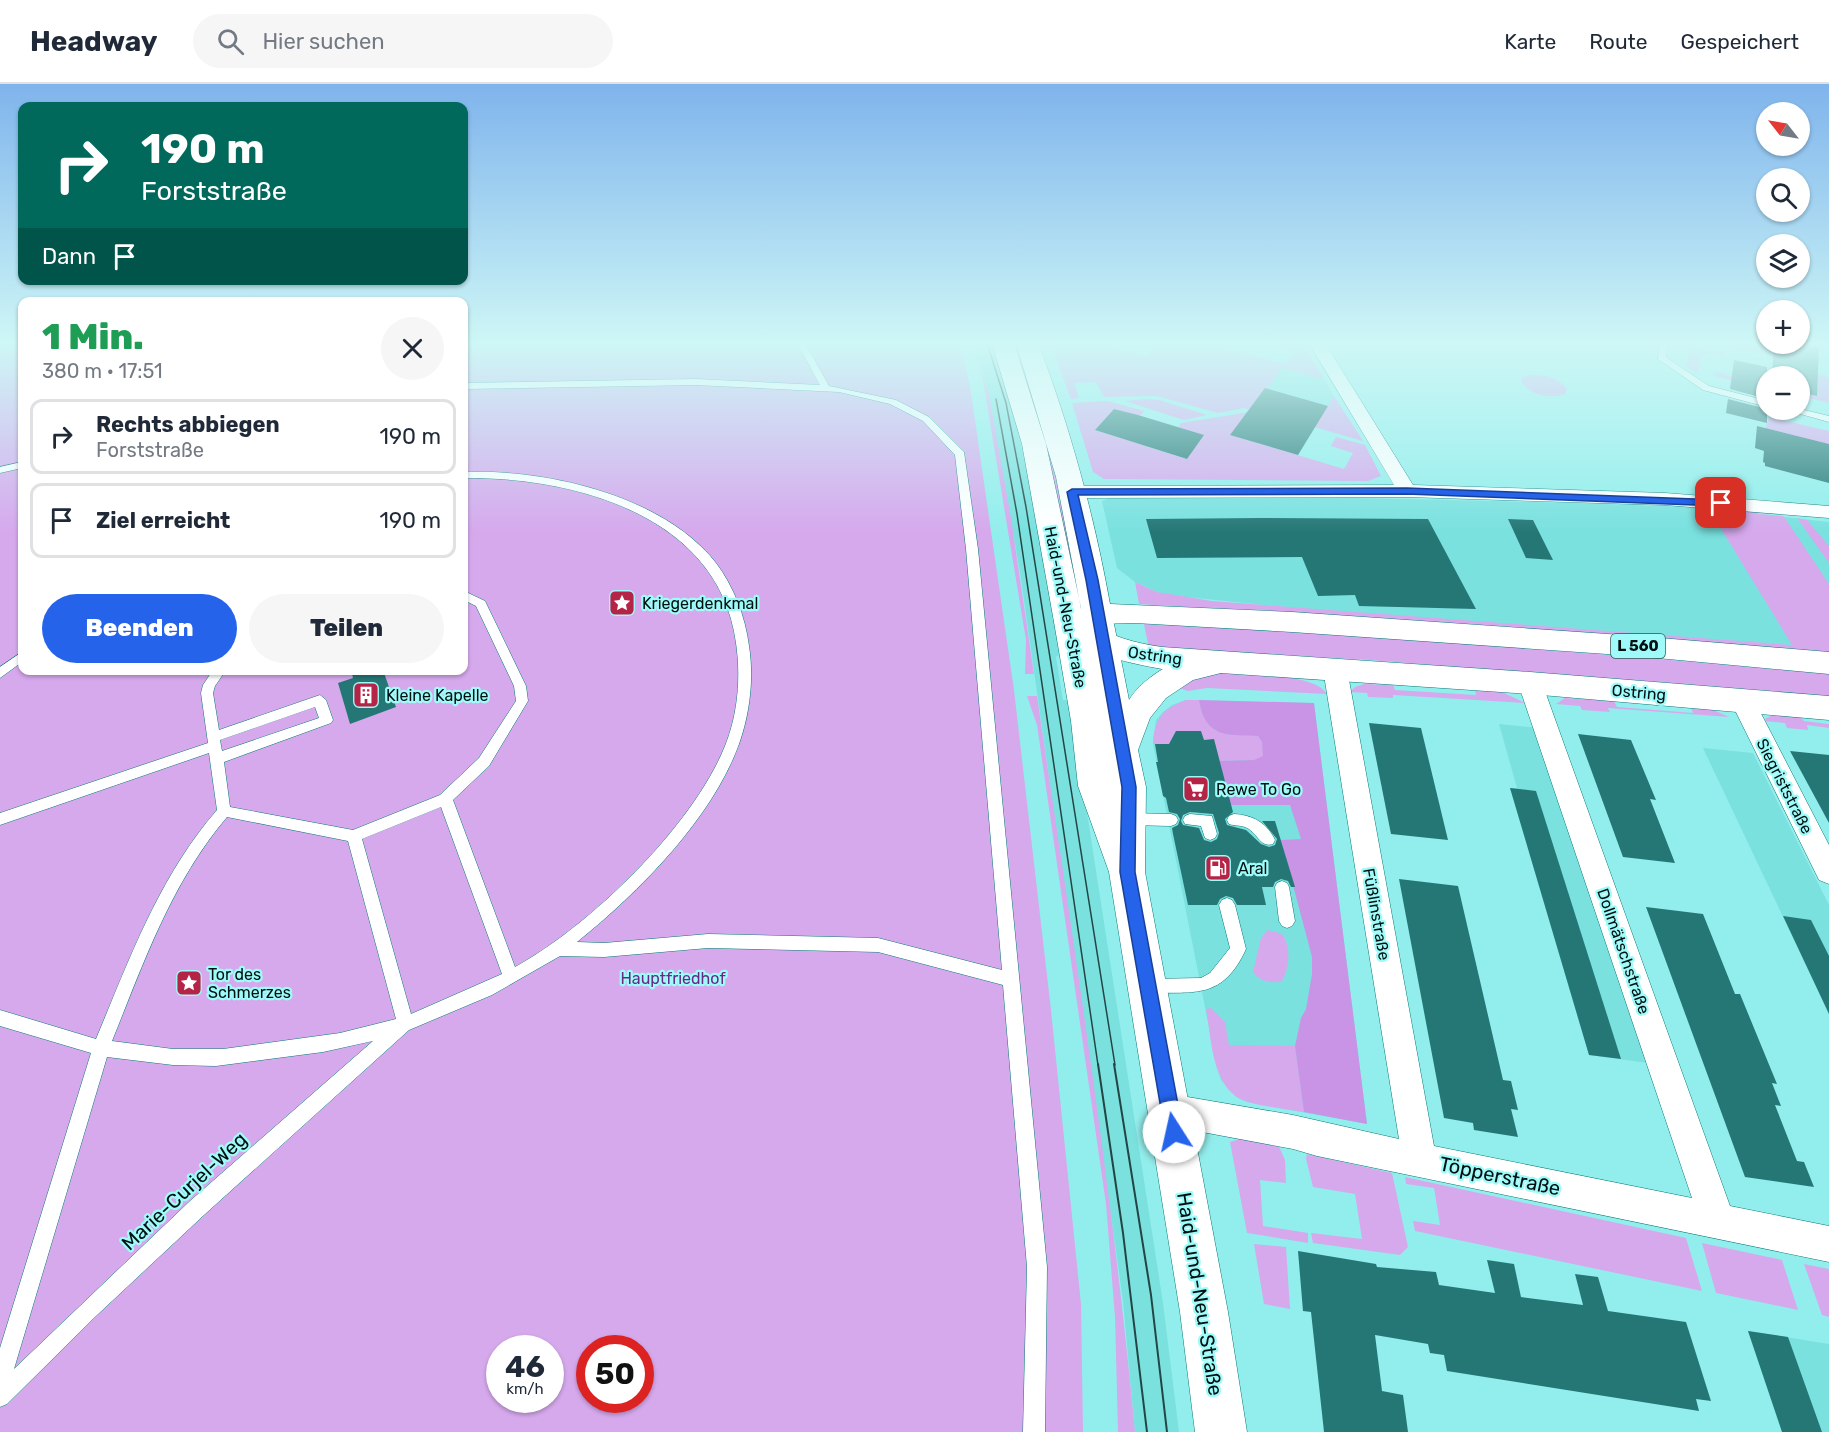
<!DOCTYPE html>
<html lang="de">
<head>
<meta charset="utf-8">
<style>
	:root { --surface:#fff; --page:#f6f6f7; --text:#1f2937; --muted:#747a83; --line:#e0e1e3; --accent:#2563eb }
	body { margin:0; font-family:Rubik,sans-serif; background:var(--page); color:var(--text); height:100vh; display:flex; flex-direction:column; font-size:22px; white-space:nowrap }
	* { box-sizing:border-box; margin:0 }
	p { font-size:20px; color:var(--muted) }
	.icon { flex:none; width:33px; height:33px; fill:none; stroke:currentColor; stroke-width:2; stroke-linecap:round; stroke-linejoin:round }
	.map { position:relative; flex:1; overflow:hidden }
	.details { position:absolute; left:18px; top:213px; width:450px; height:378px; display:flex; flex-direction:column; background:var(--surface); border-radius:12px; box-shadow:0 2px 4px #0004 }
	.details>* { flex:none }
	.hud { position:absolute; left:18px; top:18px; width:450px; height:183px; border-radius:12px; box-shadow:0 2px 4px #0004; background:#00695c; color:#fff; overflow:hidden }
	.needle { width:39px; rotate:301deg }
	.buttons { position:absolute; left:1756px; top:18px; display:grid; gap:12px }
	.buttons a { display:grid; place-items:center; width:54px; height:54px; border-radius:50%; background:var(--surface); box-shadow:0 2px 4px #0004; font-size:30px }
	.speed { position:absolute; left:486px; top:1251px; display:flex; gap:12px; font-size:30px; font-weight:700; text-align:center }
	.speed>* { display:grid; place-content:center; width:78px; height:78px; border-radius:50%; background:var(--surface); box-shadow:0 2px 4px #0004; line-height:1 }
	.speed small { font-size:15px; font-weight:400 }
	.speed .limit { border:9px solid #d22; background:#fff; color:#111 }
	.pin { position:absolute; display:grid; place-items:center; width:51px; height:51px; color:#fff; margin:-26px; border-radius:12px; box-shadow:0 3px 9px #0006 }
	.me { position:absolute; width:66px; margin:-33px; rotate:350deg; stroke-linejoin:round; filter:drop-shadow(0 0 4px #0008) }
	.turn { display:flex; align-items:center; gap:21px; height:126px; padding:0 24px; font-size:27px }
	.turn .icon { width:78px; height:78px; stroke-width:2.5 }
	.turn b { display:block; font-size:42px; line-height:51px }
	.then { display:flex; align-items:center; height:57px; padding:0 24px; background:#0003; gap:12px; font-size:22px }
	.round { display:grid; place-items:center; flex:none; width:63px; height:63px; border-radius:32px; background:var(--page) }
	.head { display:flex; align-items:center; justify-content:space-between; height:102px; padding:0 24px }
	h1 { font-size:36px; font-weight:800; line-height:45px; color:#1e9e55 }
	.cta { display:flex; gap:12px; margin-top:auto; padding:12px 24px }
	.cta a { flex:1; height:69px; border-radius:36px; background:var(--accent); color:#fff; font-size:24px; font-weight:800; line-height:69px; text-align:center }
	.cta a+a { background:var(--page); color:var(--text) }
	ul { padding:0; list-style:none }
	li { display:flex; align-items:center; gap:18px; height:75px; margin:0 12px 9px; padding:0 12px; border:3px solid var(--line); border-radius:12px }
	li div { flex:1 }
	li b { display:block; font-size:22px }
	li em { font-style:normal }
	header { display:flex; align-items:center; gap:36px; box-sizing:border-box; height:84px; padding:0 30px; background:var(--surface); border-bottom:2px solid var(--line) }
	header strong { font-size:28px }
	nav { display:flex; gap:33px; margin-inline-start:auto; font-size:21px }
	.search { width:420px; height:54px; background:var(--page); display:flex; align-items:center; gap:15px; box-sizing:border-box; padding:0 21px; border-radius:33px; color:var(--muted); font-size:22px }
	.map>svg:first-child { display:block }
	.built { fill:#7ae1df }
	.green { fill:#d6a9ed; fill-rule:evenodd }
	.forest { fill:#ca94e6 }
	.building { fill:#257776; fill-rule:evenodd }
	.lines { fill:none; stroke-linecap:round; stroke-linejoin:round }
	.lane-casing { stroke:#087a79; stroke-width:1 }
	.street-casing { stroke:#087a79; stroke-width:1 }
	.secondary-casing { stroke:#087a79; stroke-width:1 }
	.primary-casing { stroke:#087a79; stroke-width:1 }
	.lane { fill:#fff; fill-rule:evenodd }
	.street { fill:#fff; fill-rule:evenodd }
	.secondary { fill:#fff; fill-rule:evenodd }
	.primary { fill:#fff; fill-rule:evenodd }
	.tram-far1 { stroke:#234645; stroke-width:1.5 }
	.tram { stroke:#234645; stroke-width:2 }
	.route { fill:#2563eb; stroke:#184099; stroke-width:1.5 }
	.labels { text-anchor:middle; stroke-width:4.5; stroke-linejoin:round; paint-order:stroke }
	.shield { fill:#9ffbf9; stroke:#305656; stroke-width:1.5 }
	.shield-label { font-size:15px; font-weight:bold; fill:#001010 }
	.poi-label { font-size:16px; fill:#001010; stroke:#9ffbf9; text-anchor:start }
	.street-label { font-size:16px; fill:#001010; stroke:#9ffbf9 }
	.park-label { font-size:16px; fill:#692786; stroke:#9ffbf9 }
	.near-street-label { font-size:20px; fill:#001010; stroke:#9ffbf9 }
</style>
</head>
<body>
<header>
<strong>Headway</strong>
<div class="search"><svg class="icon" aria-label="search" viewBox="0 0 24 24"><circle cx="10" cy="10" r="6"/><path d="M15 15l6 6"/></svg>Hier suchen</div>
<nav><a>Karte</a><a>Route</a><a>Gespeichert</a></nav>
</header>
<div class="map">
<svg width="1829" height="1348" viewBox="0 0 1829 1348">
	<rect width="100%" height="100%" fill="#92eeec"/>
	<g class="built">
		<polygon points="973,259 994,259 1008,302 1066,566 1056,573 1063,616 1073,616 1081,690 1163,1219 1179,1348 1135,1348 1123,1217 1020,488 989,310"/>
		<polygon points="1282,283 1324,295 1334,312 1328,322 1260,314"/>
		<polygon points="1110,414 1357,414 1578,419 1745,425 1755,426 1759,430 1829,438 1829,564 1323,527 1176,512 1157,508 1135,498 1117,484 1102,417"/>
		<polygon points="1186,616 1314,619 1367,1040 1247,1018 1236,1013 1221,996 1217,984 1153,660 1156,636 1163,628 1172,621"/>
		<polygon points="1499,640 1539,644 1648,979 1589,971 1510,704 1517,704"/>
		<polygon points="1703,664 1753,669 1829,821 1829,930"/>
		<polygon points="1748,1247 1829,1260 1829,1348 1782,1348"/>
	</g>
	<g class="green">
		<path d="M0,259H22V586H464V259H960L970,302L1014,606L1051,926L1081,1220L1083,1348H0ZM500,1264H550V1316H500ZM590,1264H640V1316H590Z"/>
		<polygon points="972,259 989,310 1011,434 1034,590 1025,590 1026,556 983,296"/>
		<path d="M1012,259H1016C1048,343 1064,431 1082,520L1078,519L1023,290Z"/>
		<polygon points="1050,259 1096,259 1146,272 1157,259 1207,259 1285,280 1294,267 1274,262 1276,259 1305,262 1324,295 1282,284 1261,313 1265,329 1244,324 1218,329 1157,312 1104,313 1096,298 1074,299 1079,314 1071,315"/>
		<polygon points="1722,259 1764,259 1763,271 1721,262"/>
		<polygon points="1690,261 1725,269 1724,273 1702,269 1698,288 1715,292 1716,288 1767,301 1767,305 1694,287 1686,283"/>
		<polygon points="1798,286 1829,293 1829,319 1800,312 1800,308 1817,312 1818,295 1798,291"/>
		<path d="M1531,291C1545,291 1558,293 1567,305L1565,310C1550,315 1531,312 1521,298L1523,293Z"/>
		<polygon points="1334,312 1363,357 1269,330 1328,322"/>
		<polygon points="1147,315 1159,316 1207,331 1184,336 1125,317"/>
		<polygon points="1108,317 1144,327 1140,332 1114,325 1095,346 1186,375 1203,352 1178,344 1181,339 1249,328 1238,353 1344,385 1353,369 1331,362 1336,353 1365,361 1381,392 1368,397 1104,395 1093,388 1072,319"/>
		<polygon points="1769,333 1829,347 1829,360 1765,347"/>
		<polygon points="1709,425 1755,426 1759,430 1783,432 1787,437 1829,500 1829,571 1534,545 1139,520 1135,498 1157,508 1212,517 1792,561"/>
		<polygon points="1797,434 1807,436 1829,462 1829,479"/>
		<polygon points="1144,540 1402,554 1829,589 1829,614 1370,576 1149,565"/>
		<path d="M1216,589C1241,591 1314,588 1327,610L1207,604L1188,607L1176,603L1186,597Z"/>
		<polygon points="1364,600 1393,601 1395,606 1476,611 1475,606 1502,608 1525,619 1393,611 1393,614 1368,613 1367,609 1350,608 1355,603"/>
		<path d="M1027,612H1037C1073,857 1112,1102 1135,1348H1118L1115,1233L1106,1120L1037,641Z"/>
		<polygon points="1565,614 1614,617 1617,623 1693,629 1691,623 1711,625 1729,633 1608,624 1610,628 1582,626 1580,622 1556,620"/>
		<path d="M1186,616H1199C1205,653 1227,651 1258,652L1262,658L1264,672L1254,676L1219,677L1215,660H1153C1154,635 1163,624 1186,616Z"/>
		<polygon points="1774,631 1801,633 1804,637 1829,640 1829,644 1807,641 1808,646 1787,644 1785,639 1765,637 1766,634"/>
		<path d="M1268,846L1282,850C1292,863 1289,884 1282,897C1271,900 1259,897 1253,888L1261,854Z"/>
		<path d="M1211,924L1225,938L1229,961L1295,962L1304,1028C1285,1025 1266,1023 1248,1018C1211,1007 1212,956 1206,925Z"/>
		<polygon points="1249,1052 1278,1060 1285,1076 1286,1099 1260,1096 1263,1142 1308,1149 1308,1159 1247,1149 1230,1058"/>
		<polygon points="1307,1070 1392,1089 1408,1163 1400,1171 1313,1159 1311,1149 1362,1155 1355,1110 1313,1103 1306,1075"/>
		<polygon points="1405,1093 1686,1154 1702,1207 1415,1147 1413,1137 1440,1141 1434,1104 1406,1100"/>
		<polygon points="1702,1159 1782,1176 1798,1226 1716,1209"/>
		<polygon points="1254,1160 1286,1163 1290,1225 1264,1220"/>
		<polygon points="1804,1180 1829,1185 1829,1233 1822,1231"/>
	</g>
	<path class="forest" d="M1199,616L1314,619L1367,1040L1304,1028L1295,962L1301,934L1306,925L1312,890V873L1281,756L1301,755L1290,721H1231L1219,677L1254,676L1263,672L1262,658L1258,652C1227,651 1205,654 1199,616Z"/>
	<g class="building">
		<polygon points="1774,260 1801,260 1819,263 1817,312 1800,308 1800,292 1772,292"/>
		<polygon points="1734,276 1767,283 1767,315 1730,305"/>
		<polygon points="1265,304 1328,322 1298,371 1230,351"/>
		<polygon points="1728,315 1767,325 1767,339 1726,329"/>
		<polygon points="1114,325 1138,331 1204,351 1187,375 1095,346"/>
		<polygon points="1757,342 1829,360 1829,399 1765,382 1765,379 1763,378 1764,367 1755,364"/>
		<polygon points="1259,434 1428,435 1476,525 1359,522 1355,511 1318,512 1302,473 1157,474 1146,435"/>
		<polygon points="1508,435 1533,436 1553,476 1526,474"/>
		<polygon points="351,586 383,586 396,623 350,640 338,599 353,594"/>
		<polygon points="1369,639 1421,644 1448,756 1391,750"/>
		<path d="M1176,647H1201L1204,656L1214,655L1233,728L1225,735L1227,741L1246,746L1261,760L1269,763L1275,761L1277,755L1262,737H1275L1295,803H1291L1288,797L1281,795L1275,798L1273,803H1262L1266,821H1237L1233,814L1226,812L1220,815L1217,821H1188L1173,750L1172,744L1178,741L1180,735L1177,730L1169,728L1166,714L1163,712L1156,678H1158L1155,660H1169ZM1190,728L1213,730L1219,749L1217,755L1211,758L1204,756L1199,744L1183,741L1181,737L1183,731Z"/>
		<polygon points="1578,650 1631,656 1656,716 1650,715 1675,779 1623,773"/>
		<polygon points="1790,667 1829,671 1829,739"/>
		<polygon points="1510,704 1536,707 1621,975 1589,971"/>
		<polygon points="1399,795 1458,802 1503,996 1511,997 1518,1026 1511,1025 1518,1053 1474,1046 1473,1039 1444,1034"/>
		<polygon points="1646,823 1703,830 1735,910 1740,910 1777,1000 1772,999 1781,1022 1775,1021 1797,1077 1804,1078 1814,1103 1745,1093"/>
		<polygon points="1783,832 1811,836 1829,872 1829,930"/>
		<polygon points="1298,1167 1376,1180 1377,1183 1436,1188 1439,1201 1495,1209 1487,1176 1514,1180 1521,1213 1583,1221 1575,1190 1598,1193 1608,1227 1686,1238 1711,1317 1696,1315 1699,1327 1447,1287 1444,1271 1430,1269 1428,1260 1375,1251 1382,1307 1403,1311 1408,1348 1324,1348 1311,1228 1303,1227"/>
		<polygon points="1748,1247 1788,1253 1822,1348 1782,1348"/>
	</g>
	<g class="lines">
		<defs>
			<g id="lane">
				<path d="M797,259H805L829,302L896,316L929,333L964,368L978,465L1047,1183L1045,1348H1023L1027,1183L1003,901L878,868L708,864L604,873L560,872L492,911L409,946L204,1131L96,1232L7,1320L0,1323V1264L91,969L0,942V926L96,955C130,874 159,793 217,726L209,669L0,741V729L208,659L201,609L203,601L213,586H226L215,602L213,609L219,646L320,611L326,616L333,636L331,639L224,678L230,723L353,746L440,711L479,674L516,617L514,602L476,522L464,516V507L485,517L526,602L528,617L489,682L453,716L515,883C590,842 693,742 725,662C738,630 741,593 736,559C719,431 574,393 464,394V388C545,385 663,411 716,479C734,503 745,532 749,562C754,594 750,629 739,660C712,735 638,809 577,858L604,859L708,850L878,854L1002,886L966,465L955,371L923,337L890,320L839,308L696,301L464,305V299L696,295L820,301ZM315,623L319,634L222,667L220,656ZM441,723L502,890L411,930L362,755ZM227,733L348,757L396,935L340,949L223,965H173L112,957C144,878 171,799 227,733ZM373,957L190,1117L14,1285L107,973L173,981L216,982L323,968Z"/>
				<polygon points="1660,259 1668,259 1666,273 1667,274 1709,302 1767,317 1767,323 1703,306 1658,275"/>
				<polygon points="1800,325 1829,332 1829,338 1786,326"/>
				<polygon points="22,378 22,384 0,389 0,383"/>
				<polygon points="22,568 22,578 0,594 0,583"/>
				<polygon points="1128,729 1171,730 1176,732 1178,736 1176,740 1171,742 1128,741 1123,739 1121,735 1123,731"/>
				<polygon points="1190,730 1212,732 1217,750 1215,754 1210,756 1205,754 1201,742 1185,740 1183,736 1185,732"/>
				<path d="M1234,730C1253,731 1267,739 1275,756L1273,760C1261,764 1258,751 1249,745C1243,741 1236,742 1229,740L1227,736L1229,732Z"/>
				<polygon points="1282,797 1287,799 1289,803 1295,837 1292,842 1287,844 1282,842 1279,837 1275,803 1277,799"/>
				<path d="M1227,814L1232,816L1235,821L1246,865C1223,915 1196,908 1149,909L1143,907L1141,902L1143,897L1149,895L1201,894L1210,889L1230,864L1219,821L1222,816Z"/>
			</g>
			<g id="street">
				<polygon points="1309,259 1325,259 1413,401 1665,409 1829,422 1829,434 1665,421 1407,413 1072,414 1065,412 1062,408 1065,404 1072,402 1394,401"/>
				<polygon points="1335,577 1343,579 1347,585 1434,1062 1692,1114 1518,599 1522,593 1530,590 1538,593 1542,599 1730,1122 1829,1142 1829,1178 1317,1072 1293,1065 1170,1042 1158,1038 1153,1026 1158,1014 1170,1010 1293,1031 1399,1055 1323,585 1327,579"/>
				<polygon points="1742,607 1751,610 1754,616 1829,761 1829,800 1819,796 1730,616 1733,610"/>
			</g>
			<path id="secondary" d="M1097,520L1107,523L1112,530L1129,616C1146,588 1196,562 1229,571L1233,579L1229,587L1193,596L1166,614L1150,634L1138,666L1146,703L1145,788L1228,1228L1247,1348H1195L1180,1228L1109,788L1078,702L1071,637L1054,538L1059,531Z"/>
			<path id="primary" d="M992,259H1014L1046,360L1083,533L1086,536L1082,530L1056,393L1016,259H1038C1070,343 1094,431 1110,520L1292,528L1636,552L1829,568V590L1636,572L1292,548L1135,539L1097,540L1088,537C1111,553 1135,559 1162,563L1530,588L1829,612V636L1530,610L1162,585C1129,579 1073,568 1054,538L1022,360Z"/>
		</defs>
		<use href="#lane" class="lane-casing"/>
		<use href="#street" class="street-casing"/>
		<use href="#secondary" class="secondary-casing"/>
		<use href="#primary" class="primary-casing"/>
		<use href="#lane" class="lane"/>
		<use href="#street" class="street"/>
		<use href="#secondary" class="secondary"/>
		<use href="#primary" class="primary"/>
		<g class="tram-far1">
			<polyline points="987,259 1006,319 1026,423 1115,981"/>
			<polyline points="996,315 1017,430 1098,981"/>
		</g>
		<g class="tram">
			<polyline points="1098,980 1123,1149 1147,1348"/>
			<polyline points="1114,980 1151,1211 1167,1348"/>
		</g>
	</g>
	<linearGradient id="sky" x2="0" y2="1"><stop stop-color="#7fb4ec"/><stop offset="0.58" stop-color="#cef7f6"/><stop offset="1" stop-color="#cef7f6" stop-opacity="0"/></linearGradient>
	<rect width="1829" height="448" fill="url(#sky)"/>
	<polygon class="route" points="1407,404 1721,416 1726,419 1721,422 1407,410 1078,411 1098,496 1136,703 1135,788 1183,1048 1180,1054 1174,1057 1167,1054 1165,1048 1120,788 1122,703 1086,496 1067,408 1072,405"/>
	<defs>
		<symbol id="sight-square" viewBox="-11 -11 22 22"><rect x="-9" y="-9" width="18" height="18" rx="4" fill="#b52346" stroke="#9ffbf9"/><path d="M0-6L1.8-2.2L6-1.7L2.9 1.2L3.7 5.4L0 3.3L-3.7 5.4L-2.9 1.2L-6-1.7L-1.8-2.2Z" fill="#fff"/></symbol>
		<symbol id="building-square" viewBox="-11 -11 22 22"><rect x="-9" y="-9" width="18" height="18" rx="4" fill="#b52346" stroke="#9ffbf9"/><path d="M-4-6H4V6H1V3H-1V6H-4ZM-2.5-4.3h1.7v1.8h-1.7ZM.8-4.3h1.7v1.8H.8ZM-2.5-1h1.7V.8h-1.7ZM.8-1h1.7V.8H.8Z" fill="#fff"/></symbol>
		<symbol id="supermarket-square" viewBox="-11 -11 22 22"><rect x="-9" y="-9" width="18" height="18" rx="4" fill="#b52346" stroke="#9ffbf9"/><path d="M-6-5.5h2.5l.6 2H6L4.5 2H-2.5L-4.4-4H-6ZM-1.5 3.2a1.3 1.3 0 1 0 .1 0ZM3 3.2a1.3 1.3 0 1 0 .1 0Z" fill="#fff"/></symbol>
		<symbol id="fuel-square" viewBox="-11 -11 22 22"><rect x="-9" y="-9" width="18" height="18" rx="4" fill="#b52346" stroke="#9ffbf9"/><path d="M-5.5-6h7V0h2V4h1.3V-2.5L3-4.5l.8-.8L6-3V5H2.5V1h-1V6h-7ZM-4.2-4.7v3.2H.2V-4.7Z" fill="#fff"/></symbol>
	</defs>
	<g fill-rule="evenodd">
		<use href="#sight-square" x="607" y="504" width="30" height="30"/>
		<use href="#building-square" x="351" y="596" width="30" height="30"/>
		<use href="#supermarket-square" x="1181" y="690" width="30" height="30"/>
		<use href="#fuel-square" x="1203" y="769" width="30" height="30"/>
		<use href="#sight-square" x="174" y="884" width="30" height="30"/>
	</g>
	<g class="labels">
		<rect class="shield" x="1611" y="550" width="54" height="24" rx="4.5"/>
		<g class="shield-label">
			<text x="1638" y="567">L 560</text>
		</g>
		<g class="poi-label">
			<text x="642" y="525">Kriegerdenkmal</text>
			<text x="386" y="617">Kleine Kapelle</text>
			<text x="1216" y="711">Rewe To Go</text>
			<text x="1238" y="790">Aral</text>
			<text x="208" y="896">Tor des<tspan x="208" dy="18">Schmerzes</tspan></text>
		</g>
		<g class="street-label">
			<text transform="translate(1066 523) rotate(79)" y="6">Haid-und-Neu-Straße</text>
			<text transform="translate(1155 571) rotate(8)" y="6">Ostring</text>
			<text transform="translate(1639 608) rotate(5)" y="6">Ostring</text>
			<text transform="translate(1785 702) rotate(63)" y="6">Siegriststraße</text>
			<text transform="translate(1377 830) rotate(80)" y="6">Füßlinstraße</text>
			<text transform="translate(1624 867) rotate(71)" y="6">Dollmätschstraße</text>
		</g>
		<g class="park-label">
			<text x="673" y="900">Hauptfriedhof</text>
		</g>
		<g class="near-street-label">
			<text transform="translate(1500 1092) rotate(12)" y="7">Töpperstraße</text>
			<text transform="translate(184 1107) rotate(-43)" y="7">Marie-Curjel-Weg</text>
			<text transform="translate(1200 1210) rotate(81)" y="7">Haid-und-Neu-Straße</text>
		</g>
	</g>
</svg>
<div class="buttons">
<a><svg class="needle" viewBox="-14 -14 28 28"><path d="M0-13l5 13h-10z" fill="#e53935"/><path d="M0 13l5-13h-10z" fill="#747a83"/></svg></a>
<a><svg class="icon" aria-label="search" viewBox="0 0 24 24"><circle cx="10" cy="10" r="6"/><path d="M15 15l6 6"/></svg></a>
<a><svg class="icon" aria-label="layers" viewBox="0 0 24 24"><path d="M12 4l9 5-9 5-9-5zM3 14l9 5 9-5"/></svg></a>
<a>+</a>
<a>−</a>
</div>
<div class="speed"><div>46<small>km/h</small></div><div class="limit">50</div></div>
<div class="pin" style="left:1721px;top:419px;background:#d93025"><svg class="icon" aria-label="arrive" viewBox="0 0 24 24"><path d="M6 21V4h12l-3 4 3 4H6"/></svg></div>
<svg class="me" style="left:1174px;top:1048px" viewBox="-20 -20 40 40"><circle r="19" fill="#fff"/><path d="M0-13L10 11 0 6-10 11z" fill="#2563eb"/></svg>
<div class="hud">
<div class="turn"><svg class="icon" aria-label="right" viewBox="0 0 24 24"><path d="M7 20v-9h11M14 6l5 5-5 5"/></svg><div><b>190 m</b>Forststraße</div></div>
<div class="then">Dann<svg class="icon" aria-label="arrive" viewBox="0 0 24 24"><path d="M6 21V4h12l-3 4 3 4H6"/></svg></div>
</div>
<section class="details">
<div class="head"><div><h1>1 Min.</h1><p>380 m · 17:51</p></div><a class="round"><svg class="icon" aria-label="close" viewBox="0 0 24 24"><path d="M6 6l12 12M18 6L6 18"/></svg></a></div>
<ul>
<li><svg class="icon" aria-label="right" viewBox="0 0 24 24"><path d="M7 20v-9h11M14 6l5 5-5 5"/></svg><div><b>Rechts abbiegen</b><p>Forststraße</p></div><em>190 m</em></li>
<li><svg class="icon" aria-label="arrive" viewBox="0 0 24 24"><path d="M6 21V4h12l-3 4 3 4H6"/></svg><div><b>Ziel erreicht</b></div><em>190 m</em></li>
</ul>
<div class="cta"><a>Beenden</a><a>Teilen</a></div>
</section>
</div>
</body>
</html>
